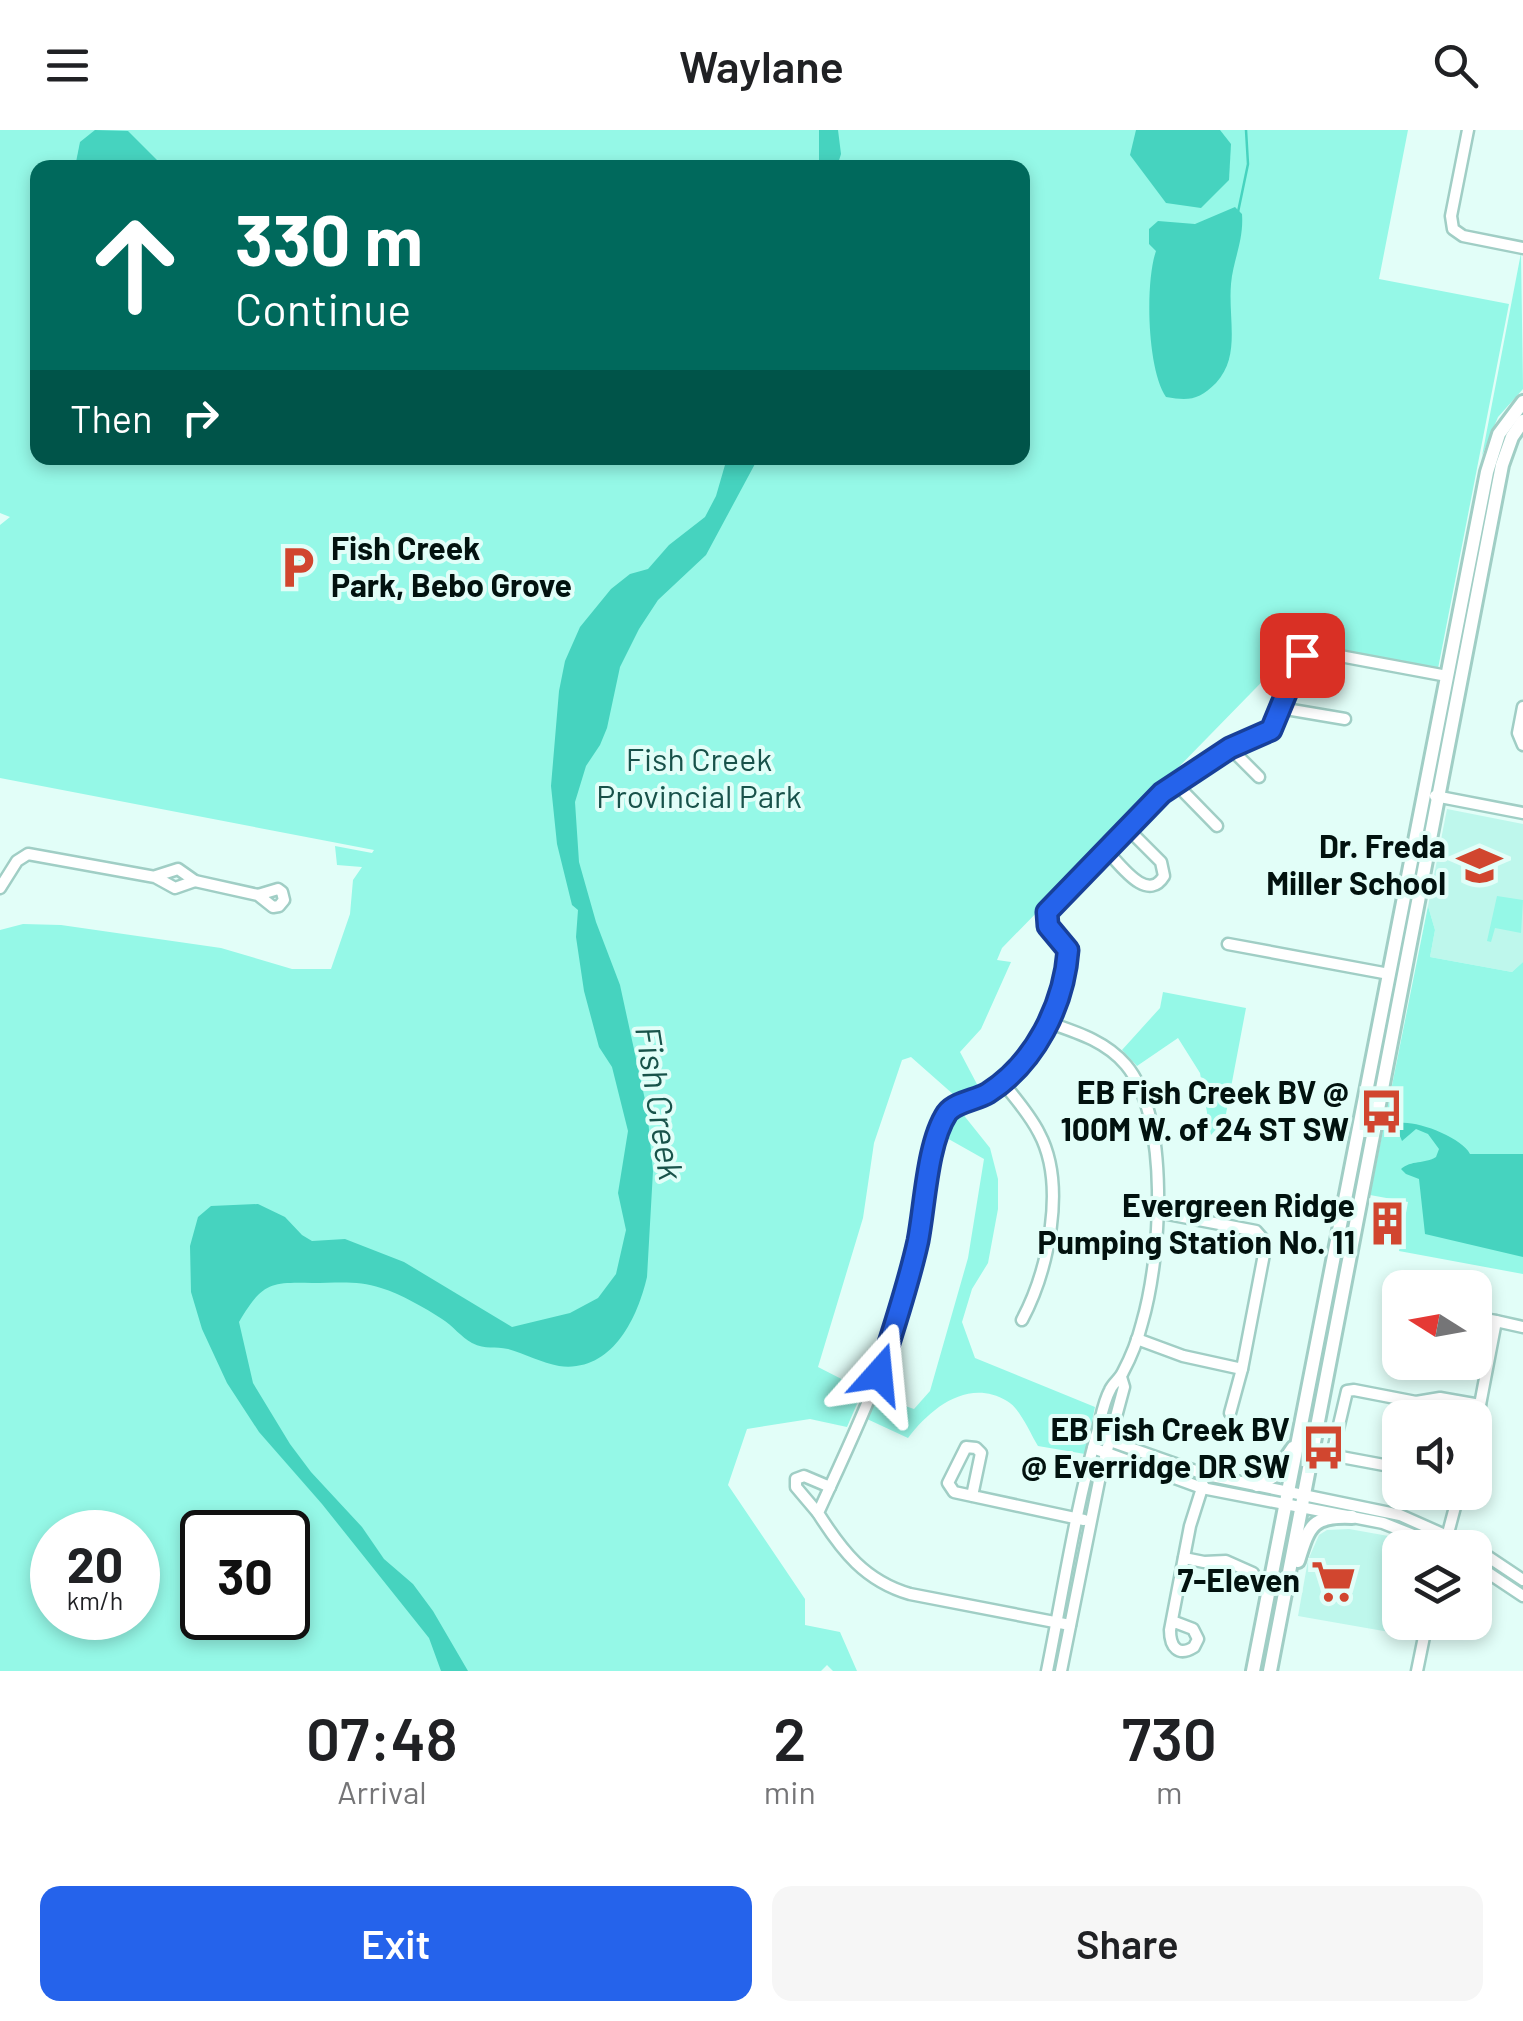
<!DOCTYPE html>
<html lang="en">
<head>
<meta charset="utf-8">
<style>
	:root { --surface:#fff; --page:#f6f6f6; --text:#202124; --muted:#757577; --accent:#2563eb }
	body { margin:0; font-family:Barlow,sans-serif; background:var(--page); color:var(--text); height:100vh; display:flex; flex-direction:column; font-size:38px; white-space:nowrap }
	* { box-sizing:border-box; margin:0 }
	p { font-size:32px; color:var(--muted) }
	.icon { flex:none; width:55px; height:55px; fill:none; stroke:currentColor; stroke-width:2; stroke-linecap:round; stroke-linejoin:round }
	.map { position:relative; height:1541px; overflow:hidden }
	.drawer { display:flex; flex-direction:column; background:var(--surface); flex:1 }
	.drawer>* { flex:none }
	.top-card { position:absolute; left:30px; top:30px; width:1000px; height:305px; border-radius:20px; box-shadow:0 5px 15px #0003; background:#00695c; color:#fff; overflow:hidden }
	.needle { width:65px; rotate:281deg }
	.controls { position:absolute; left:1382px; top:1140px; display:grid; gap:20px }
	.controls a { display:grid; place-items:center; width:110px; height:110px; border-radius:20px; background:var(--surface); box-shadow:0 5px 15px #0003; font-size:50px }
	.speed { position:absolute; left:30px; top:1380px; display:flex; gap:20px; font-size:50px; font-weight:700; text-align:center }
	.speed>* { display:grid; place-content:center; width:130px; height:130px; border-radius:50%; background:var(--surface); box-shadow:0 5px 15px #0003; line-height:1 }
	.speed small { font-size:25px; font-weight:400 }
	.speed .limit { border:5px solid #111; border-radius:15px; background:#fff; color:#111 }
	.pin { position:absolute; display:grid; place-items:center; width:85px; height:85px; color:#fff; margin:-42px; border-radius:20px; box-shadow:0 5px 15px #0006 }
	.me { position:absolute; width:110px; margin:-55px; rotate:18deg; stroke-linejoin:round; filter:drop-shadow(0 0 8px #0008) }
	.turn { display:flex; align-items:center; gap:35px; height:210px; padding:0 40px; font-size:45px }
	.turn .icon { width:130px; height:130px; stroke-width:2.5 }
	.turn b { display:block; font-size:70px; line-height:85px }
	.then { display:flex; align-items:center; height:95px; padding:0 40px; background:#0003; gap:20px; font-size:38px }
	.eta { display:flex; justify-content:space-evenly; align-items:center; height:170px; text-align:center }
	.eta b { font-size:60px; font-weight:600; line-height:70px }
	.button { display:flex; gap:20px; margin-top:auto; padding:20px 40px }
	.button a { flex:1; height:115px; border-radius:20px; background:var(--accent); color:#fff; font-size:40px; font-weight:600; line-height:115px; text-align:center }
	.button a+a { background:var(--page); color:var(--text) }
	header { display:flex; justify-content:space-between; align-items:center; height:130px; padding:0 40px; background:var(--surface); font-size:45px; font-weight:600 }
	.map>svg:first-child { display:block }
	.built { fill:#bef7ec }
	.park { fill:#95f8e7; fill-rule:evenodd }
	.water { fill:#46d3bf }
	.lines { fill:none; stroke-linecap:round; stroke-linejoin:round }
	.stream { stroke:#46d3bf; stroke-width:2.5 }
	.minor-casing { stroke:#a0cec5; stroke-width:15 }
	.major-casing { stroke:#a0cec5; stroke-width:18 }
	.minor { stroke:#fff; stroke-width:10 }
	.major { stroke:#fff; stroke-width:12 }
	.route-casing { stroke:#184099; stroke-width:25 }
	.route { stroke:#2563eb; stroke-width:18 }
	.labels { text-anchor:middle; stroke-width:8; stroke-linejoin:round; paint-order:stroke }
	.poi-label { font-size:32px; font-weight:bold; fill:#02120f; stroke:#e2fef8; text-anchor:end }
	.park-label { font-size:32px; fill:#18524a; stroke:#e2fef8 }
	.water-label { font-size:35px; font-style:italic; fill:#18534a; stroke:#e2fef8 }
</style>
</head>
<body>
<header><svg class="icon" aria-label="menu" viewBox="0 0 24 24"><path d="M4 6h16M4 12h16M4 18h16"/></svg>Waylane<svg class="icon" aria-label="search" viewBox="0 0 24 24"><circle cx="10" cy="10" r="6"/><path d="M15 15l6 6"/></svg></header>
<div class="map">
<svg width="1523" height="1541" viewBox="0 0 1523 1541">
	<rect width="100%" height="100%" fill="#e2fef8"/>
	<g class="built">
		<polygon points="1447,679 1523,694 1523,832 1512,842 1430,827 1435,800 1428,776"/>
		<polygon points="1349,1399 1394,1407 1421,1417 1400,1418 1400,1492 1415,1493 1412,1506 1298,1486 1308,1430 1319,1405 1327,1400"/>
	</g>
	<g class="park">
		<path d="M0,0H1408L1379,149L1509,174L1436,549L1291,522L1002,818L997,830L1011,832L981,899L960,922L979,958L954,965L911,927L902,930L874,1013L863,1088L818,1237L863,1260L847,1297L810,1289L747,1299L728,1355L805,1469V1495L840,1502L857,1541H833L827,1535L821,1541H0V800L23,794L61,795L221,818L292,839H331L350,784L353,750L362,737L337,735L335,716L372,723L374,720L0,648V395L10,387L0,383ZM38,38H1022V328H38ZM52,1402H138V1488H52ZM202,1402H288V1488H202Z"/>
		<polygon points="1521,123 1523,259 1498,287 1482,326"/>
		<polygon points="1497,766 1523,770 1521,803 1495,798 1491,812 1487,811"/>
		<polygon points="1428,776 1435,800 1430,827 1512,842 1523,832 1523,1144 1399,1121 1408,1072 1370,1065"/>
		<polygon points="1163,862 1246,878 1225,989 1211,1005 1200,943 1178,908 1137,936 1122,920 1160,878"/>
		<path d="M959,983H962L990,1018L998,1049V1079L988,1133L972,1159L962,1192L975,1228L1095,1277L1085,1324L1038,1316C1030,1303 1020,1278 1007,1271C968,1248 931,1278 908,1308L867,1289L876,1266L914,1279L930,1261L968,1128L984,1029L945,1007Z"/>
	</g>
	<g class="water">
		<polygon points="95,0 128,1 164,37 75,37 80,12"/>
		<polygon points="819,0 838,0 841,24 837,37 819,37"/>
		<polygon points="1136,0 1220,0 1231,14 1229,50 1201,78 1166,73 1130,25"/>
		<path d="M1235,77L1242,84C1244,111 1233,130 1231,154C1228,189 1241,226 1216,253C1199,270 1189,271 1166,267C1147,239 1145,152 1156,121L1149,114V99L1158,91L1195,94Z"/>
		<path d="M727,328H756V332L706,425L658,470L639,499L620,537L607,598L600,615L586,636L575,672L579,732L596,792L620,855L647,979L653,1041L647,1147C637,1190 611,1243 559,1236C542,1233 525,1224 508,1219C495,1216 486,1220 472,1213C461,1207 453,1196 442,1189C425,1178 401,1164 381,1158C358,1150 336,1153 312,1153C270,1152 262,1153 239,1192L253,1253L290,1314L311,1342L362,1397L384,1429L413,1454L433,1481L468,1541H441L429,1508L322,1374L259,1302L227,1253L202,1199L191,1162L190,1116L198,1087L211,1076L258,1074L285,1087L302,1105L312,1111L345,1109L404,1132L512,1197L570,1183L598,1168L616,1144L626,1100L618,1063L628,1001L612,937L599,917L584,861L576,807L578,780L572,775L557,714L551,656L559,561L565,531L580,497L611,459L630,444L648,439L669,415L705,387L716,366Z"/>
		<path d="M1400,993C1419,991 1462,1008 1470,1024H1523V1127L1425,1104L1419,1049L1406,1044L1401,1039C1411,1030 1425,1034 1436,1027L1439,1019L1428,1004L1416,999L1402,1011L1397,999Z"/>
	</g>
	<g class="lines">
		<polyline class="stream" points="1238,82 1248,34 1246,0"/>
		<defs>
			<g id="minor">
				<polyline points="1468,0 1451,86 1453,99 1463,106 1523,118"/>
				<polyline points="1523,577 1518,603 1523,615"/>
				<polyline points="1280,578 1345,589"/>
				<polyline points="1230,618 1259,647"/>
				<polyline points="1176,654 1217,696"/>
				<polyline points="1435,666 1523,683"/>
				<path d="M1106,720C1120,734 1147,774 1164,746L1161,732L1127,698"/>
				<polyline points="156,746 178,739 195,751 258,765 273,777 279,776 284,770 282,762 278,759 258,765"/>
				<polyline points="0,758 17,731 28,724 155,747 175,758 195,751"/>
				<polyline points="1228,814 1389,844"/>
				<path d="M1003,953C1016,969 1030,985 1039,1003C1067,1055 1048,1141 1022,1190"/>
				<polyline points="1475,1187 1496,1191"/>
				<polyline points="1137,1209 1183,1226 1242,1239 1265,1119 1263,1109 1256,1101 1157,1082"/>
				<polyline points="1230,1283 1242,1239"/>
				<polyline points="1475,1301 1496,1191 1523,1197"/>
				<polyline points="1096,1306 1207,1345 1400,1385 1474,1418"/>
				<polyline points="1093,1318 1202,1358 1383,1393 1446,1418"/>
				<polyline points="1400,1338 1341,1327 1334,1316 1347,1261 1354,1260 1416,1272 1440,1268 1480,1275"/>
				<polyline points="972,1366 981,1323 976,1318 966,1317 948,1353 954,1362 1084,1390"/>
				<polyline points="818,1383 796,1357 796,1349 804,1346 830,1357"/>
				<polyline points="1447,1407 1459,1362"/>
				<polyline points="1475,1418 1523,1450"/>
				<polyline points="1184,1428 1204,1432 1226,1431 1253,1443"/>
				<polyline points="1475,1434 1523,1466"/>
				<path d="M1172,1491L1193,1499L1198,1509L1194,1517C1178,1527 1170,1517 1170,1500L1190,1396L1203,1355"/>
				<path d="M1070,1495L910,1464C865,1451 842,1421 818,1383C839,1337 861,1291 879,1244C894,1204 905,1161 916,1120C927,1076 926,1029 946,987C952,973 971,973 984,966C1034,939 1063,875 1068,820L1046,792L1049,778L1162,663L1230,618L1271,599L1303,525L1307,521L1324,523L1447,546"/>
				<path d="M1047,1541C1063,1462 1075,1381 1097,1303C1101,1289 1103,1273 1110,1260C1113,1253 1120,1249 1123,1242C1131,1227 1138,1209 1142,1193C1161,1128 1171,989 1126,935C1106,911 1076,902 1047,892"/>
				<polyline points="1061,1541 1100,1346 1124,1257 1121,1247"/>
				<polyline points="1417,1541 1427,1492"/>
			</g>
			<g id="major">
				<polyline points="1257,1355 1274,1346 1293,1318"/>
				<path d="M1298,1431C1309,1396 1312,1385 1352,1387"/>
				<polyline points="1253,1541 1487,342 1499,304 1523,272"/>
				<polyline points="1270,1541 1502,335 1512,307 1523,291"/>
			</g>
		</defs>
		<use href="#minor" class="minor-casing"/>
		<use href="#major" class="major-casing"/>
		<use href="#minor" class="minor"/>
		<use href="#major" class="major"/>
	</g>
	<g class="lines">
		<defs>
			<path id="route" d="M879,1244C893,1201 908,1156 918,1111C925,1075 927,1013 947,983C955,972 977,970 988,963C1035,933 1064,875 1068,820L1048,796L1047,782L1162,663L1230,618L1271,600L1302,525"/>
		</defs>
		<use href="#route" class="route-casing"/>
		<use href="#route" class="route"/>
	</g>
	<defs>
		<symbol id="parking-bare" viewBox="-9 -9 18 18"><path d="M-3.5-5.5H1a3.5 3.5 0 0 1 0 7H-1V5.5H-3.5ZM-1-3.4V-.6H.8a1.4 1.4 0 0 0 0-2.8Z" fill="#d1462f" stroke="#e2fef8" stroke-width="2.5" paint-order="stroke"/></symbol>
		<symbol id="school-bare" viewBox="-9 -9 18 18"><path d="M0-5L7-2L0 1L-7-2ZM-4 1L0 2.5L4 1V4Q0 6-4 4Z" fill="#d1462f" stroke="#e2fef8" stroke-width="2.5" paint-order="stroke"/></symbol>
		<symbol id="bus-bare" viewBox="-9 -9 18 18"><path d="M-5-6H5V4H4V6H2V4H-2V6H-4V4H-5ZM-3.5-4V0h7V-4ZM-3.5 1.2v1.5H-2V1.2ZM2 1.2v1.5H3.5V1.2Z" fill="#d1462f" stroke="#e2fef8" stroke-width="2.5" paint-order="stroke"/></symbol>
		<symbol id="building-bare" viewBox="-9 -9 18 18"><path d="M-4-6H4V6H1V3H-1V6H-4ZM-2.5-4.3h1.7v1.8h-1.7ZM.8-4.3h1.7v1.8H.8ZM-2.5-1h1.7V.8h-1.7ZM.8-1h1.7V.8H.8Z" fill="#d1462f" stroke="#e2fef8" stroke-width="2.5" paint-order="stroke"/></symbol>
		<symbol id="supermarket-bare" viewBox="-9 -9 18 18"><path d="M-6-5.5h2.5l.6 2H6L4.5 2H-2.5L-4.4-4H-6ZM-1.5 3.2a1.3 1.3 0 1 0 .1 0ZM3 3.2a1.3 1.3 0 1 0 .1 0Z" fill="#d1462f" stroke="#e2fef8" stroke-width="2.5" paint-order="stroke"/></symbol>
	</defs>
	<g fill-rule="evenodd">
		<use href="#parking-bare" x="266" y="406" width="63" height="63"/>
		<use href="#school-bare" x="1448" y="704" width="63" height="63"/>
		<use href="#bus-bare" x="1350" y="950" width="63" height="63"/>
		<use href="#building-bare" x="1356" y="1062" width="63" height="63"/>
		<use href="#bus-bare" x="1292" y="1286" width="63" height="63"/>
		<use href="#supermarket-bare" x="1302" y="1420" width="63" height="63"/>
	</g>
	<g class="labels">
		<g class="poi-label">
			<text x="331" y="430" text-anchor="start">Fish Creek<tspan x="331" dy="37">Park, Bebo Grove</tspan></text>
			<text x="1446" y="728">Dr. Freda<tspan x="1446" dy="37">Miller School</tspan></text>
			<text x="1349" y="974">EB Fish Creek BV @<tspan x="1349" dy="37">100M W. of 24 ST SW</tspan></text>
			<text x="1355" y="1087">Evergreen Ridge<tspan x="1355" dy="37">Pumping Station No. 11</tspan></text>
			<text x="1290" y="1311">EB Fish Creek BV<tspan x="1290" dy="37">@ Everridge DR SW</tspan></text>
			<text x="1300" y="1462">7-Eleven</text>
		</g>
		<g class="park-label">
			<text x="699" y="641">Fish Creek<tspan x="699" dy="37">Provincial Park</tspan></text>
		</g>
		<g class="water-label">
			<text transform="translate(659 973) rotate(81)" y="12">Fish Creek</text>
		</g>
	</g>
</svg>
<div class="controls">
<a><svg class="needle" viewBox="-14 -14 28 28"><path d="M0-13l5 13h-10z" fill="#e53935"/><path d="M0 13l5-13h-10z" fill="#757577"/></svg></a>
<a><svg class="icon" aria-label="sound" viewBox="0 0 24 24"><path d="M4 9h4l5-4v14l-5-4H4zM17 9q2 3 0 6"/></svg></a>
<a><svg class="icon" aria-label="layers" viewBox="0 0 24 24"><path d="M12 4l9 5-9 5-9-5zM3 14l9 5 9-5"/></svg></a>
</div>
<div class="speed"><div>20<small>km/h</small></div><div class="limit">30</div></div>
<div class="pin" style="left:1302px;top:525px;background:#d93025"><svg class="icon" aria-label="arrive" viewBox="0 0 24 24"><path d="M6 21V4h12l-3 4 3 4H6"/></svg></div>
<svg class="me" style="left:879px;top:1244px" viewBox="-20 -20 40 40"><path d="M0-17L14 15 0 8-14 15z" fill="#2563eb" stroke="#fff" stroke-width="4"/></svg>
<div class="top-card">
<div class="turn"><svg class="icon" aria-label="ahead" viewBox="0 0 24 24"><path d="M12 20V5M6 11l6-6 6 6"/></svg><div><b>330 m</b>Continue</div></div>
<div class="then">Then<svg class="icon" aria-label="right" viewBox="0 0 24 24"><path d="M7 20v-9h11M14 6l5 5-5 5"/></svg></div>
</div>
</div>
<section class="drawer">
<div class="eta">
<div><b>07:48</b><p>Arrival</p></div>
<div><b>2</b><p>min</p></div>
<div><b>730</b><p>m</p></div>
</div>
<div class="button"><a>Exit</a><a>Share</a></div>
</section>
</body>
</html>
